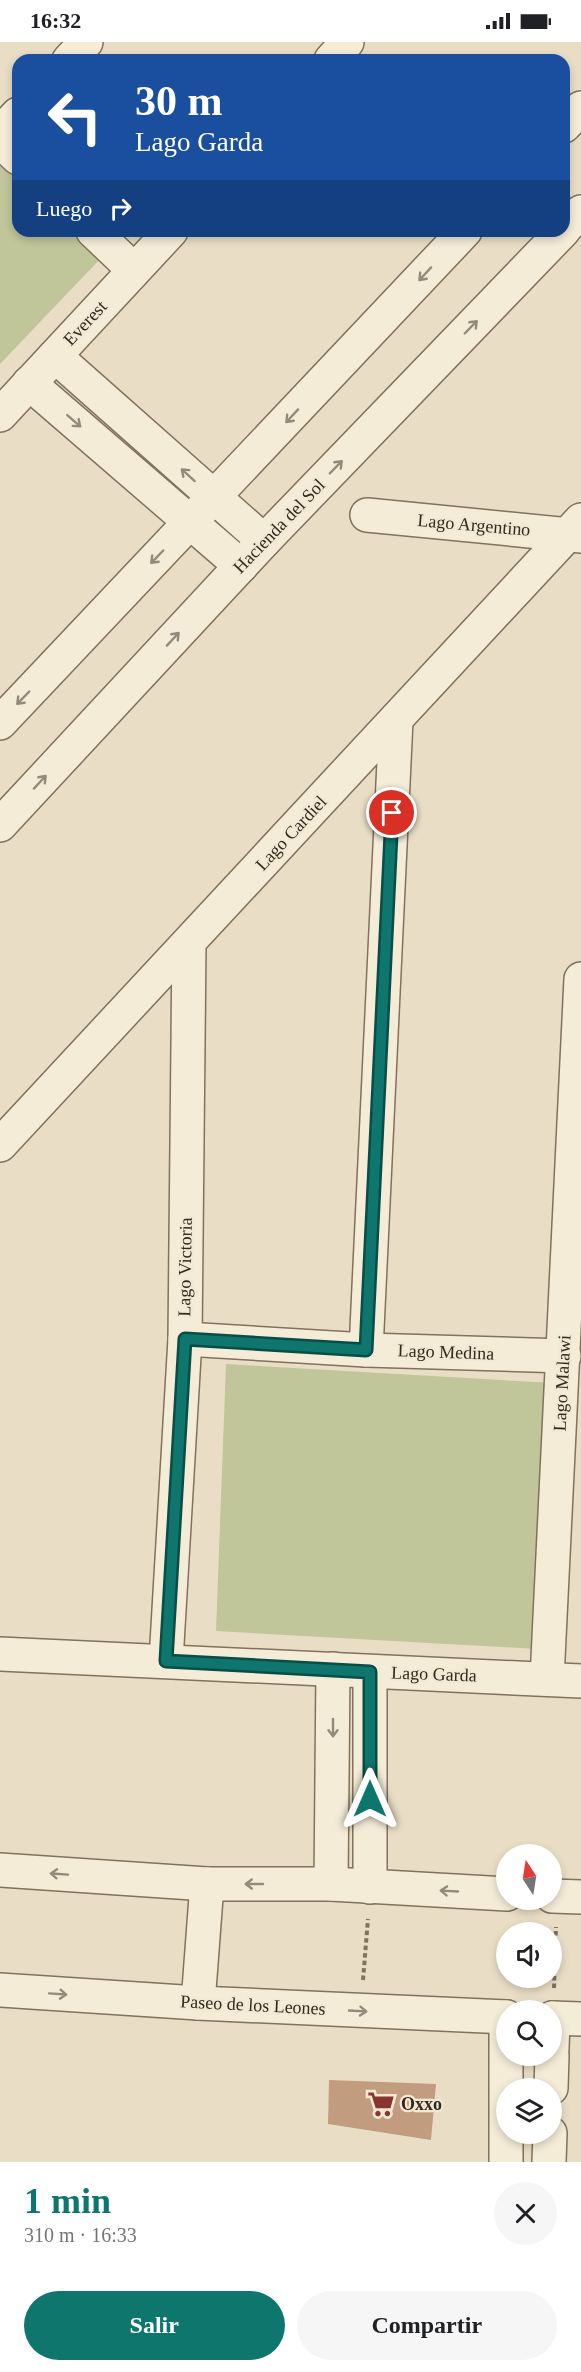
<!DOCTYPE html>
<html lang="es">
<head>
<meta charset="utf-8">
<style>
	:root { --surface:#fff; --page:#f6f6f6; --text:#202124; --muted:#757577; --accent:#0f766e }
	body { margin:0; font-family:Georgia,serif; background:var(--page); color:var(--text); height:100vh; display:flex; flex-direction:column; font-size:22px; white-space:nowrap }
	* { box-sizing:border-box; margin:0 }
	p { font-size:20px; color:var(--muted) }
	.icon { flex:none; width:33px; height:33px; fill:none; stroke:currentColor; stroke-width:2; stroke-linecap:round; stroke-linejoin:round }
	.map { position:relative; height:2120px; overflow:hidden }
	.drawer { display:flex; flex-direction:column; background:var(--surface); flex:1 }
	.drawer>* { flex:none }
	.guide { position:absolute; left:12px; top:12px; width:558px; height:183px; border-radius:18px; box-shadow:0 3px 9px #0003; background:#1a4fa0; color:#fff; overflow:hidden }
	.needle { width:39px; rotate:348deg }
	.controls { position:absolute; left:496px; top:1802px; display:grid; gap:12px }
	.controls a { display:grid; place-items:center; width:66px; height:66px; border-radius:50%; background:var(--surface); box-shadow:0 3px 9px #0003; font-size:30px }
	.pin { position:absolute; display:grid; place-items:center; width:51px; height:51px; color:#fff; margin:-26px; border:3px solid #fff; border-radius:50%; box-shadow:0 2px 6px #0007 }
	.me { position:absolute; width:66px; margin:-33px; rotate:0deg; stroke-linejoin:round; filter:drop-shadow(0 0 4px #0008) }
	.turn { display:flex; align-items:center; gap:21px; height:126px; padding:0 24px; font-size:27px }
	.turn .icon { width:78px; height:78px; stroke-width:2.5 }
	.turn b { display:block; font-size:42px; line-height:51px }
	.then { display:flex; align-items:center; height:57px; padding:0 24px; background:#0003; gap:12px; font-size:22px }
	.round { display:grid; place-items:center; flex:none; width:63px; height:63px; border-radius:32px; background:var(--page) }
	.summary { display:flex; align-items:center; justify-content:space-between; height:102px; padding:0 24px }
	h1 { font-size:36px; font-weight:800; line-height:45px; color:var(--accent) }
	.primary-button { display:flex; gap:12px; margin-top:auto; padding:12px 24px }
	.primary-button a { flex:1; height:69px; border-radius:36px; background:var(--accent); color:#fff; font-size:24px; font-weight:800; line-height:69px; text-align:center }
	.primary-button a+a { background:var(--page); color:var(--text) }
	.status { display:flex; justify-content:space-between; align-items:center; height:42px; padding:0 30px; background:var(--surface); direction:ltr }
	.status svg { height:16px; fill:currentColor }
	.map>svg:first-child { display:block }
	.green { fill:#c0c59a }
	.building { fill:#c29c7f }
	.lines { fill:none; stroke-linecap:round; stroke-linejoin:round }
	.minor-casing { stroke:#81715d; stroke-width:36 }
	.path { stroke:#81715d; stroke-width:4; stroke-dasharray:4.5 3; stroke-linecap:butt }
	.minor { stroke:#f4ecd7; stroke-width:33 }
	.oneway { stroke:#948a7b }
	.route-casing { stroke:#0a4d48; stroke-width:15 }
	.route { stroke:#0f766e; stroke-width:10 }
	.labels { text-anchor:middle; stroke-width:4.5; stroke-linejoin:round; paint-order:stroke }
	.street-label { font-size:18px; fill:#33291f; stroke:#f1e9d3 }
	.poi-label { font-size:18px; font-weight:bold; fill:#33291f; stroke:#f1e9d3; text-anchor:start }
</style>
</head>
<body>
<div class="status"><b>16:32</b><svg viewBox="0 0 49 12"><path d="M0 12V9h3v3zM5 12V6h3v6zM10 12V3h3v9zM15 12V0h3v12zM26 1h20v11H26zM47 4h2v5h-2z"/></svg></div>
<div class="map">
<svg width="581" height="2120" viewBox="0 0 581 2120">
	<rect width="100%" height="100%" fill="#e9dec5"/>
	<g class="green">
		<polygon points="0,121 18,138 18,189 72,189 101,216 0,322"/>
		<polygon points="226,1322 553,1341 537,1607 216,1589"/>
	</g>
	<polygon class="building" points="329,2038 436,2042 431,2098 328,2082"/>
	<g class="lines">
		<defs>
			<g id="minor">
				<polyline points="69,18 86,0"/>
				<polyline points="331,18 347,0"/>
				<polyline points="564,84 581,66"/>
				<polyline points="0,91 18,72"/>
				<polyline points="0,99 18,116"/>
				<polyline points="564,187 581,170"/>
				<polyline points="93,189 134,228"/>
				<polyline points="55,314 264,499"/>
				<polyline points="29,341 241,524"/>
				<polyline points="0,373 171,189"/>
				<polyline points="367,473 581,494"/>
				<polyline points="0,681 465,189"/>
				<polyline points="0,783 264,499 563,189"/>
				<polyline points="0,1103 581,478"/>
				<polyline points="185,1297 366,1308 564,1314"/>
				<polyline points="366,1308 396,678"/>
				<polyline points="0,1612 581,1639"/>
				<polyline points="166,1619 185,1297 189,902"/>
				<polyline points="547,1637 581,937"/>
				<polyline points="0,1828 207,1842 331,1842 507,1852"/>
				<polyline points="331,1842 333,1627"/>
				<polyline points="370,1845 370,1630"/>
				<polyline points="552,1854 581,1855"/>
				<polyline points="0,1948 198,1961 507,1975"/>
				<polyline points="198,1961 207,1842"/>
				<polyline points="552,1976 581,1977"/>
				<polyline points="552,2007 553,1976"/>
				<polyline points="551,2046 552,2013"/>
				<polyline points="506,2120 506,1975"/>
				<polyline points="549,2120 550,2091"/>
			</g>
		</defs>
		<use href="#minor" class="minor-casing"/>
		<g class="path">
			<polyline points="363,1938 368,1877"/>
			<polyline points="554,1946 556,1885"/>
		</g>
		<use href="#minor" class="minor"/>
	</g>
	<defs><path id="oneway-shaft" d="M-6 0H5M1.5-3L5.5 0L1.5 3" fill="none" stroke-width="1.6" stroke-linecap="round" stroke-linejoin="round" transform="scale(1.5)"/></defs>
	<g class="oneway">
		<use href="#oneway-shaft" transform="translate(425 232) rotate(133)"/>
		<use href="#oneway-shaft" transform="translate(471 285) rotate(-46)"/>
		<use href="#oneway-shaft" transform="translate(292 374) rotate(133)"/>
		<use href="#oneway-shaft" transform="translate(74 379) rotate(41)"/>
		<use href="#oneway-shaft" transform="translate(336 425) rotate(-46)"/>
		<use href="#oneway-shaft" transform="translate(188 433) rotate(-138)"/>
		<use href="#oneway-shaft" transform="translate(157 515) rotate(134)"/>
		<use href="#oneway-shaft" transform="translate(173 597) rotate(-47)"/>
		<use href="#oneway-shaft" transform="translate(23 656) rotate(134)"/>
		<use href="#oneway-shaft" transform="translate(40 740) rotate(-47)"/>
		<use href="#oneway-shaft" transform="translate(333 1686) rotate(90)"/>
		<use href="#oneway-shaft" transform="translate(59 1832) rotate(-176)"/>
		<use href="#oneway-shaft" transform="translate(254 1842) rotate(-180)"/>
		<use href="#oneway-shaft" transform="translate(449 1849) rotate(-177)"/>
		<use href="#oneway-shaft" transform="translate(58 1952) rotate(4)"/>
		<use href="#oneway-shaft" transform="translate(358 1969) rotate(3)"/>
	</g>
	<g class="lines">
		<defs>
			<polyline id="route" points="370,1757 370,1630 166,1619 185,1297 366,1308 392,771"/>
		</defs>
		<use href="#route" class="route-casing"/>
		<use href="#route" class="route"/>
	</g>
	<defs>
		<symbol id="supermarket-bare" viewBox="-9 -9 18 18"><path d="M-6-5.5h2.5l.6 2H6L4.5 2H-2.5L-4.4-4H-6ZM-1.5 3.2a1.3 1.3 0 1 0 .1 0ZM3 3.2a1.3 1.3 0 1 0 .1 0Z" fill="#893534" stroke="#f1e9d3" stroke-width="2.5" paint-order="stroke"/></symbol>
	</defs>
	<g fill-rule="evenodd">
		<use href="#supermarket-bare" x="362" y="2043" width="38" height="38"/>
	</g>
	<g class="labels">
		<g class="street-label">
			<text transform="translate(85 281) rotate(-47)" y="6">Everest</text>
			<text transform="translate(474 483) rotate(5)" y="6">Lago Argentino</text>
			<text transform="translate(279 484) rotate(-46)" y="6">Hacienda del Sol</text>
			<text transform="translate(291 791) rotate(-47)" y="6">Lago Cardiel</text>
			<text transform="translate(185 1225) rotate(-89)" y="6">Lago Victoria</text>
			<text transform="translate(446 1310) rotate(2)" y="6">Lago Medina</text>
			<text transform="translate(562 1341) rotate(-87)" y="6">Lago Malawi</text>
			<text transform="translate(434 1632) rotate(2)" y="6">Lago Garda</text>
			<text transform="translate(253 1963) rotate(3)" y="6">Paseo de los Leones</text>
		</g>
		<g class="poi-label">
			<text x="401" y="2068">Oxxo</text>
		</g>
	</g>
</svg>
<div class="controls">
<a><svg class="needle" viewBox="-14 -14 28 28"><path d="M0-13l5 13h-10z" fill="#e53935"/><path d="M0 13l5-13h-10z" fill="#757577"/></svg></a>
<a><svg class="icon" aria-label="sound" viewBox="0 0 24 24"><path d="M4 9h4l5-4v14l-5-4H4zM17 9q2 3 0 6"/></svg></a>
<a><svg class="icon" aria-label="search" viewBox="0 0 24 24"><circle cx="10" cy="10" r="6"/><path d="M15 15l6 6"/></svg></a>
<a><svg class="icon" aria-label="layers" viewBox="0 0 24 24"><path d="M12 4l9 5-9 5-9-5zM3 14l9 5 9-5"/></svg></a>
</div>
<div class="pin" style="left:392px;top:771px;background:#d93025"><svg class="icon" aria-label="arrive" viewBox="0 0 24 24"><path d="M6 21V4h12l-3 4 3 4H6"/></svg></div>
<svg class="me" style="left:370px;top:1757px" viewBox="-20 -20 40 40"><path d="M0-17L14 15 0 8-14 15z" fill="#0f766e" stroke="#fff" stroke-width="4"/></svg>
<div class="guide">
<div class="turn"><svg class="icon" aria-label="left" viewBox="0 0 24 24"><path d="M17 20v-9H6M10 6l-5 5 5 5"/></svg><div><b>30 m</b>Lago Garda</div></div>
<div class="then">Luego<svg class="icon" aria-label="right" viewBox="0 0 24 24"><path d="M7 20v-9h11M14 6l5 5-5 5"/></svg></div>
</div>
</div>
<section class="drawer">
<div class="summary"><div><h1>1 min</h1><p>310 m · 16:33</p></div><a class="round"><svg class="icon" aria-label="close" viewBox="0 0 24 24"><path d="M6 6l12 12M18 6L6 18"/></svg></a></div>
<div class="primary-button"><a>Salir</a><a>Compartir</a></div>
</section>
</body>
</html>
